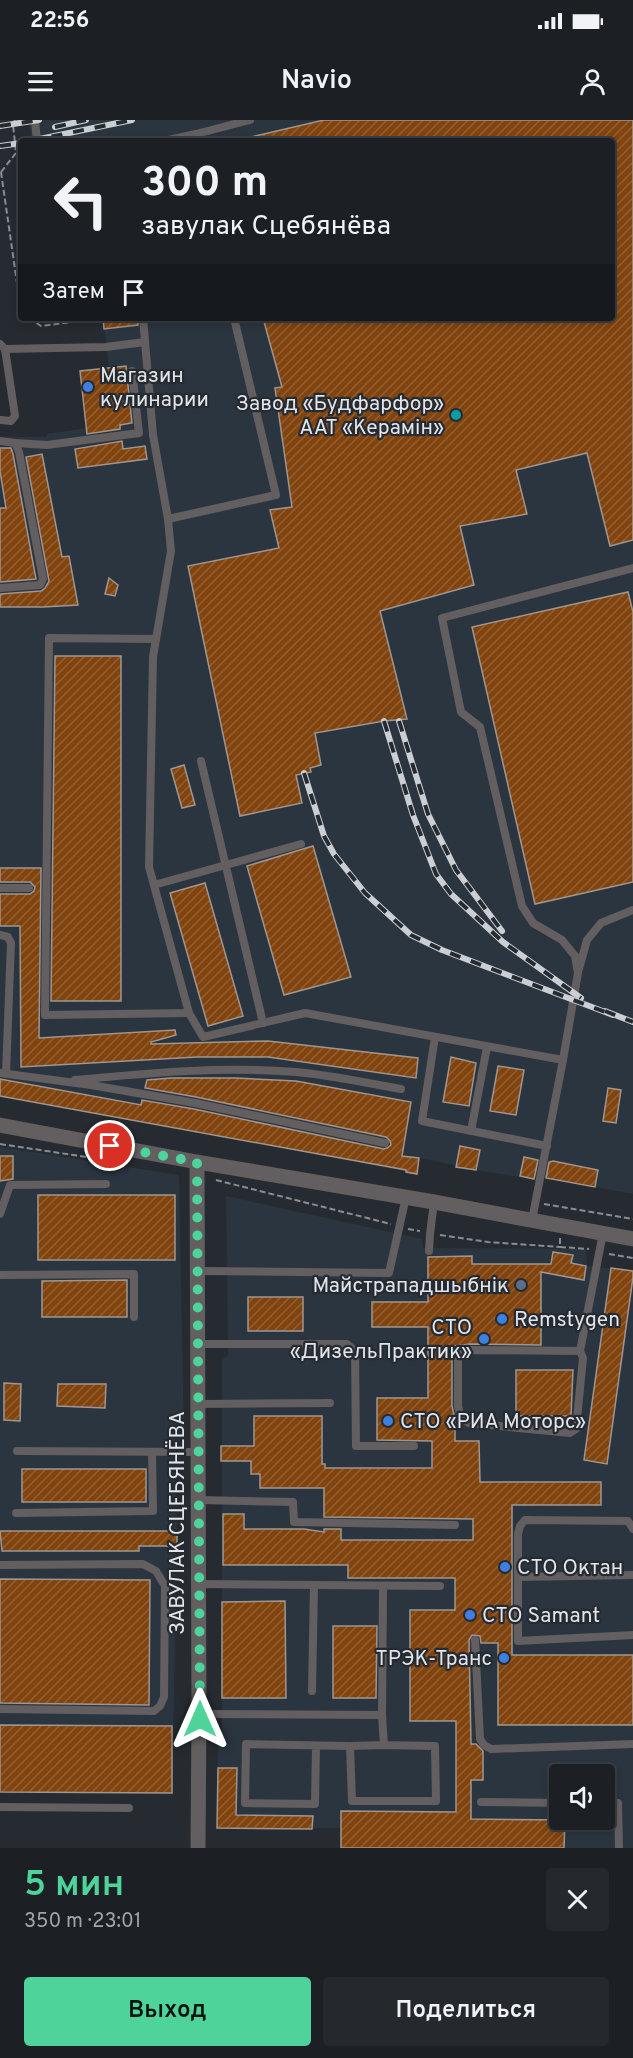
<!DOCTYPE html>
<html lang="ru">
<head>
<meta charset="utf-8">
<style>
	:root { --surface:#1c2025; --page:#25282d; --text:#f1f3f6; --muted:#a0a3a7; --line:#3a3e42; --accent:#4ed39a }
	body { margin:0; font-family:Overpass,sans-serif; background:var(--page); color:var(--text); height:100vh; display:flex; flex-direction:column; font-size:22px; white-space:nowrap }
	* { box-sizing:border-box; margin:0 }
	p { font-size:20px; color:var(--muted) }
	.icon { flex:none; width:33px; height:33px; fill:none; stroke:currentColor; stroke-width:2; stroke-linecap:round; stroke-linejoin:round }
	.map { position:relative; height:1728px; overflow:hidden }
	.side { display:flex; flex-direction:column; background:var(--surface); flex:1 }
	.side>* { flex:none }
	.top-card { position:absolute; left:18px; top:18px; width:597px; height:183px; border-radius:6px; box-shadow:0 3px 9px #0003,0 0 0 2px var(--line); background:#1c2025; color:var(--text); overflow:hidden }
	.fabs { position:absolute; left:549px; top:1644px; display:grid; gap:12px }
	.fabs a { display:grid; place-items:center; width:66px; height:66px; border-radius:6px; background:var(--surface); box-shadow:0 3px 9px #0003,0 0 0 2px var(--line); font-size:30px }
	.pin { position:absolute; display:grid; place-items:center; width:51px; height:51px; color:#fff; margin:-26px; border:3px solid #fff; border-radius:50%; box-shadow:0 2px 6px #0007 }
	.me { position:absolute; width:66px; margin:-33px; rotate:0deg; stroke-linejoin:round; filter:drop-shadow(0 0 4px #0008) }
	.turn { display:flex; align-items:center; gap:21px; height:126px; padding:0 24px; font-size:27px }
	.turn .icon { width:78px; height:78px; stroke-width:2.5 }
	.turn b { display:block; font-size:42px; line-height:51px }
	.then { display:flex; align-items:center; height:57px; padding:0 24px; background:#0003; gap:12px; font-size:22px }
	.round { display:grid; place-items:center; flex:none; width:63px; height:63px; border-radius:6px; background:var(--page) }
	.summary { display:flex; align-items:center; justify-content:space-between; height:102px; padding:0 24px }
	h1 { font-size:36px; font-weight:600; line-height:45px; color:var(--accent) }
	.button { display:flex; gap:12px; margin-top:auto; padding:12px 24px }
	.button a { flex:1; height:69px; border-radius:6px; background:var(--accent); color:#111; font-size:24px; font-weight:600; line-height:69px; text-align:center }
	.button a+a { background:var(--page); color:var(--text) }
	.status { display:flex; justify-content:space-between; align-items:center; height:42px; padding:0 30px; background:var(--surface); direction:ltr }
	.status svg { height:16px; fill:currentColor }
	header { display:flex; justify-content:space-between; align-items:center; height:78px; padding:0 24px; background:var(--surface); font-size:27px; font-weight:600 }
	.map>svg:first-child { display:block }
	.built { fill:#2b3540; fill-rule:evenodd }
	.building { fill:url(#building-hatch); stroke:#9f9690; stroke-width:1.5 }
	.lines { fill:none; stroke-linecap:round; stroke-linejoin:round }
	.path { stroke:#898d93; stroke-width:2; stroke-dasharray:6 3; stroke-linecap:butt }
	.service { stroke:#635e5f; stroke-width:8 }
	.minor { stroke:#635e5f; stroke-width:15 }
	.tertiary { stroke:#635e5f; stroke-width:15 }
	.rail-casing { stroke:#cbcfd4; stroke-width:6 }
	.rail { stroke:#252b31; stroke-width:4; stroke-dasharray:11; stroke-linecap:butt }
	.route { stroke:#4ed39a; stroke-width:10; stroke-dasharray:0 18 }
	.shop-dot { fill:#3f7fe0; stroke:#252b31; stroke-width:2 }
	.culture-dot { fill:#0f9aa8; stroke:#252b31; stroke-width:2 }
	.service-dot { fill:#5c6f8a; stroke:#252b31; stroke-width:2 }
	.labels { text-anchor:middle; stroke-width:4.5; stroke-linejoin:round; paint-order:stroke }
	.poi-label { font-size:21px; fill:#e1e4e9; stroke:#252b31; text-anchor:start }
	.street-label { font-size:21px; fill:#e1e4e9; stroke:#252b31 }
</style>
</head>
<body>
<div class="status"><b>22:56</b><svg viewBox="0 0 49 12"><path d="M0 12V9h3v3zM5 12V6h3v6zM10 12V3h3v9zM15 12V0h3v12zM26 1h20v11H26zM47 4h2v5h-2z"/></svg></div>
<header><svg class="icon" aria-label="menu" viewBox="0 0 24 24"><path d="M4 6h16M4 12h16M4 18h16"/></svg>Navio<svg class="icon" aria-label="person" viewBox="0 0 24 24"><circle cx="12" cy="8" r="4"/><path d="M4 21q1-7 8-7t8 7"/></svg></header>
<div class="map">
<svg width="633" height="1728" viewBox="0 0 633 1728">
	<defs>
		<pattern id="building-hatch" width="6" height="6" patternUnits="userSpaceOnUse" patternTransform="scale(1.5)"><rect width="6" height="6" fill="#81440f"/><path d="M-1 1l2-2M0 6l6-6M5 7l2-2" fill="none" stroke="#935f32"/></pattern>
	</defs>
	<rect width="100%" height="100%" fill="#252b31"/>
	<g class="built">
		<polygon points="29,0 633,0 633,1074 536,1056 535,1059 476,1050 403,1034 400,1049 0,976 0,317 46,317 47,314 86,308 80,251 109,247 103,198 612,198 612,21 31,21"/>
		<polygon points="0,1027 179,1055 184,1316 175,1317 177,1426 172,1673 0,1672"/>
		<path d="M226,1076L422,1119L423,1128L586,1129L587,1146L633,1151V1728H341L340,1708H217L218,1620H222V1240L228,1235ZM560,1654H604V1700H560Z"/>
	</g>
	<g class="building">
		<polygon points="324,0 633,0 633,420 610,426 587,333 516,350 527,394 460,406 474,465 380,491 407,599 384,601 315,613 321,645 310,648 311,652 296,655 302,683 240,696 188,446 279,428 270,390 292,387 275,268 282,267 263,198 612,198 612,21 252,21 251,17"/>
		<polygon points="103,198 137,198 138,205 104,209"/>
		<polygon points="126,246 132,303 120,305 120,309 87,314 80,251"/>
		<polygon points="122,321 123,329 145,326 147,339 78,348 75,329"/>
		<polygon points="0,328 11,328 13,334 36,459 0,462 0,388 6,388 0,351"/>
		<polygon points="42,334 62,437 69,436 78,485 43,487 0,487 0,474 41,471 45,468 49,461 26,337"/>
		<polygon points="109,458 118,465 115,476 105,474"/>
		<polygon points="628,472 633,492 633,762 535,784 472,507"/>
		<polygon points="55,536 121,536 121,881 51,881"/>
		<polygon points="184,645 195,685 182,688 171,649"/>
		<polygon points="313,726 351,857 284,875 247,746"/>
		<polygon points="0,748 41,748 39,918 175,910 176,915 151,922 151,924 268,921 418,938 416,958 268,937 197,937 21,947 20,806 0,806 0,774 30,774 34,771 35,767 30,762 0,762"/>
		<polygon points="205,763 243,896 208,906 170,773"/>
		<polygon points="451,937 476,943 469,986 443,982"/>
		<polygon points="498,946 524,950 516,995 490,991"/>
		<polygon points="171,958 236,958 296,961 411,982 402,1036 419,1038 417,1054 406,1052 406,1050 0,976 0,959 141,985 142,980 194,989 384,1029 387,1028 391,1025 390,1021 386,1017 196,977 145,968 147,960"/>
		<polygon points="608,968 621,970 616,1003 603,1001"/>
		<polygon points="460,1026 480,1030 476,1050 456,1047"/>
		<polygon points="0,1036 13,1036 13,1059 0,1061"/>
		<polygon points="524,1037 538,1040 534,1059 520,1056"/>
		<polygon points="553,1041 598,1050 595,1067 546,1058 549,1042"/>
		<rect x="38" y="1075" width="137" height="65"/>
		<polygon points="553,1132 573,1135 571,1143 586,1146 584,1160 541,1152 541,1225 470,1224 455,1226 455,1232 452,1237 452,1286 455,1299 455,1321 479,1321 480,1362 601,1362 601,1385 512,1385 512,1535 633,1535 633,1605 498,1605 498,1523 481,1523 480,1516 472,1515 469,1520 471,1624 476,1624 483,1631 483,1660 471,1660 471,1699 565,1700 564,1728 341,1728 341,1691 456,1692 456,1601 410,1601 410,1490 455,1490 455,1458 348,1458 348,1445 223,1445 223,1394 244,1394 244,1409 304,1409 324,1412 324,1409 341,1409 341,1420 473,1420 473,1399 324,1397 324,1368 260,1368 260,1354 251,1354 251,1341 221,1341 221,1326 254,1326 254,1296 322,1296 322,1344 325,1344 325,1348 432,1348 432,1321 377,1320 377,1278 428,1278 428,1207 372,1207 372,1182 428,1182 428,1137 472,1136 472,1144 551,1144"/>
		<polygon points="611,1148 633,1151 633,1157 607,1344 584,1340"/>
		<polygon points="127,1160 127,1197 42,1197 42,1161"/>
		<rect x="248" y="1177" width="55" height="34"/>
		<polygon points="516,1250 573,1250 571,1296 516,1296"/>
		<polygon points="4,1263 21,1264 20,1301 4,1300"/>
		<polygon points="58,1264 106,1264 105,1288 57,1286"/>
		<rect x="22" y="1349" width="124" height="33"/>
		<polygon points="0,1411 177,1411 177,1426 139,1426 139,1431 2,1431"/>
		<polygon points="0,1459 150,1460 149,1585 0,1583"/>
		<polygon points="285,1481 286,1578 222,1578 222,1482"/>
		<polygon points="333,1506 377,1506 376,1578 333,1578"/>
		<polygon points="0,1605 172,1606 172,1673 0,1672"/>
		<polygon points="218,1648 237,1648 236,1695 313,1696 312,1709 217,1708"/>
	</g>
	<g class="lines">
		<g class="path">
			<polyline points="1,52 17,163 21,177"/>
			<polyline points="1,52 16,33 13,4 15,0"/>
			<polyline points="29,198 41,206 103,198"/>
			<polyline points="0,1024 113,1041"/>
			<polyline points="216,1060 391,1104"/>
			<polyline points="544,1084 633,1099"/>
			<polyline points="408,1109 420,1111"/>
			<polyline points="440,1115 488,1122 560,1127"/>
			<polyline points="560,1118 560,1127 589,1129"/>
			<polyline points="609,1134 633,1138"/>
		</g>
		<g class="service">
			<polyline points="35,0 37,21"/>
			<polyline points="164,21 196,14"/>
			<polyline points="196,21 196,14 250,0"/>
			<polyline points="143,198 153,315 168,399 171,431 153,537 149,747 189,893 203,917 305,893 563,940 532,1100"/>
			<polyline points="0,224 5,229 15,296 11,301 0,300"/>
			<polyline points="5,229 106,227 145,222"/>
			<polyline points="0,321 15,323 19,332 43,459 40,465 0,468"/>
			<polyline points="15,323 47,325 139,313 132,251"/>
			<polyline points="168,399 276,375 234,198"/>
			<polyline points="156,519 49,518 45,895 189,893"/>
			<polyline points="201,641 263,903"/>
			<polyline points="154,765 301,724"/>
			<polyline points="0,768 29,768"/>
			<polyline points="0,815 8,817 11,823 6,954"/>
			<polyline points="579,849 587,820 601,803 633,790"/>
			<polyline points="435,917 422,1001 547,1026"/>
			<polyline points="563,940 578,853 575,836 562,820 533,803 522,786 480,607 461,592 442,498 633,448"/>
			<polyline points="0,953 91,965 195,983 385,1023"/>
			<path d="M75,960C148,953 223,946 296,952C331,955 366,963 401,969"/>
			<polyline points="471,1011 487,927"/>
			<polyline points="0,1094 10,1065 106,1064"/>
			<polyline points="429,1131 430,1114 434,1082"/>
			<polyline points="198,1151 389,1153 406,1077"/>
			<polyline points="0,1155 134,1154 134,1197"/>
			<polyline points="198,1224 347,1224 355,1231 356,1326 414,1326"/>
			<polyline points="580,1231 470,1230 462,1233 458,1237 458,1286 461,1298 469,1303 570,1313 576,1309 583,1238 580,1231 603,1113"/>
			<polyline points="197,1284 330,1283"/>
			<polyline points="17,1331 198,1332"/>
			<polyline points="198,1380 293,1382 294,1402 455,1405"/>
			<polyline points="16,1393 153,1391 152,1332"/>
			<polyline points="633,1409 628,1401 525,1400 520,1406 518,1414 518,1521 633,1515"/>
			<polyline points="0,1445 143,1444 156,1451 165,1466 164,1577 160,1586 154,1591 0,1589"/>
			<polyline points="518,1457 633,1455"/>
			<polyline points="198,1464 440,1466"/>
			<polyline points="475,1520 480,1619 484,1625 491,1629 633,1624"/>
			<polyline points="312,1571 314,1465"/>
			<polyline points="199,1594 382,1595 384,1625 435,1626 436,1681 352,1681 350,1626 384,1625"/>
			<polyline points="382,1595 383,1466"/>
			<polyline points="316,1626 315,1684 245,1683 246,1624 350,1626"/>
			<polyline points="481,1682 560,1683"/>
			<polyline points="604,1683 618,1683 619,1728"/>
			<polyline points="0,1687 129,1688"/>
		</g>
		<polyline class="minor" points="197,1042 199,1594 198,1728"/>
		<polyline class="tertiary" points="0,1005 197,1042 434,1082 633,1119"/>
		<defs>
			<g id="rail">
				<polyline points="0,6 39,0"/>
				<polyline points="55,7 86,0"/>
				<polyline points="30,21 132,0"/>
				<polyline points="0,26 21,23"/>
				<polyline points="384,601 413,695 436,754 451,774 503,822 581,878"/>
				<polyline points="399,601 428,694 456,750 502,811"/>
				<polyline points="304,653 324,716 334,734 365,773 411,815 442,830 613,895"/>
				<polyline points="605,891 633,902"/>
			</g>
		</defs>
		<use href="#rail" class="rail-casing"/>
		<use href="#rail" class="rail"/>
	</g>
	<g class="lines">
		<polyline class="route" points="110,1026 197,1042 200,1599"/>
	</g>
	<g class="shop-dot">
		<circle cx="88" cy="267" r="6"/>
		<circle cx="502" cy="1199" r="6"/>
		<circle cx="484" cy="1219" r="6"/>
		<circle cx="388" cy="1301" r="6"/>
		<circle cx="505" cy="1447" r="6"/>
		<circle cx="470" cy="1495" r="6"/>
		<circle cx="504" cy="1538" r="6"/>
	</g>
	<circle class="culture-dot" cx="456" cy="295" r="6"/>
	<circle class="service-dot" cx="521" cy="1165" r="6"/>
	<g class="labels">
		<g class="poi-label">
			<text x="100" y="262">Магазин<tspan x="100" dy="24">кулинарии</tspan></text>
			<text x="444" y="290" text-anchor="end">Завод «Будфарфор»<tspan x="444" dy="24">ААТ «Керамін»</tspan></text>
			<text x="509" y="1172" text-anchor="end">Майстрападшыбнік</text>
			<text x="514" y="1206">Remstygen</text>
			<text x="472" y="1214" text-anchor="end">СТО<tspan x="472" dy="24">«ДизельПрактик»</tspan></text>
			<text x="400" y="1308">СТО «РИА Моторс»</text>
			<text x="517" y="1454">СТО Октан</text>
			<text x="482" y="1502">СТО Samant</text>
			<text x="492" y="1545" text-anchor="end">ТРЭК-Транс</text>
		</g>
		<g class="street-label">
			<text transform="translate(177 1403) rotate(-90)" y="7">ЗАВУЛАК СЦЕБЯНЁВА</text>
		</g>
	</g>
</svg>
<div class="fabs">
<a><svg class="icon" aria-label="sound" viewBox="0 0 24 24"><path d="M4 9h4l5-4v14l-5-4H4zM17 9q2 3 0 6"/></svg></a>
</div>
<div class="pin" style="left:110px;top:1026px;background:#d93025"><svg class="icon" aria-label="arrive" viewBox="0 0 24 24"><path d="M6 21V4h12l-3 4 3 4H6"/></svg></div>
<svg class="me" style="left:200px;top:1599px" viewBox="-20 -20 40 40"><path d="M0-17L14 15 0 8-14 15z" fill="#4ed39a" stroke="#fff" stroke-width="4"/></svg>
<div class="top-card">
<div class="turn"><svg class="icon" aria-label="left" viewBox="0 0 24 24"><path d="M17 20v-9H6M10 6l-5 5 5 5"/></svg><div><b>300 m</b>завулак Сцебянёва</div></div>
<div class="then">Затем<svg class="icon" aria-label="arrive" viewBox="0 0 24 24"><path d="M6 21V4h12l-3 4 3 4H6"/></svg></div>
</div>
</div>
<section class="side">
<div class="summary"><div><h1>5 мин</h1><p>350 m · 23:01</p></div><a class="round"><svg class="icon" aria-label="close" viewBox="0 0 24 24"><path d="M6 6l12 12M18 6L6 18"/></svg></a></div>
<div class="button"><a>Выход</a><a>Поделиться</a></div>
</section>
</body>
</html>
